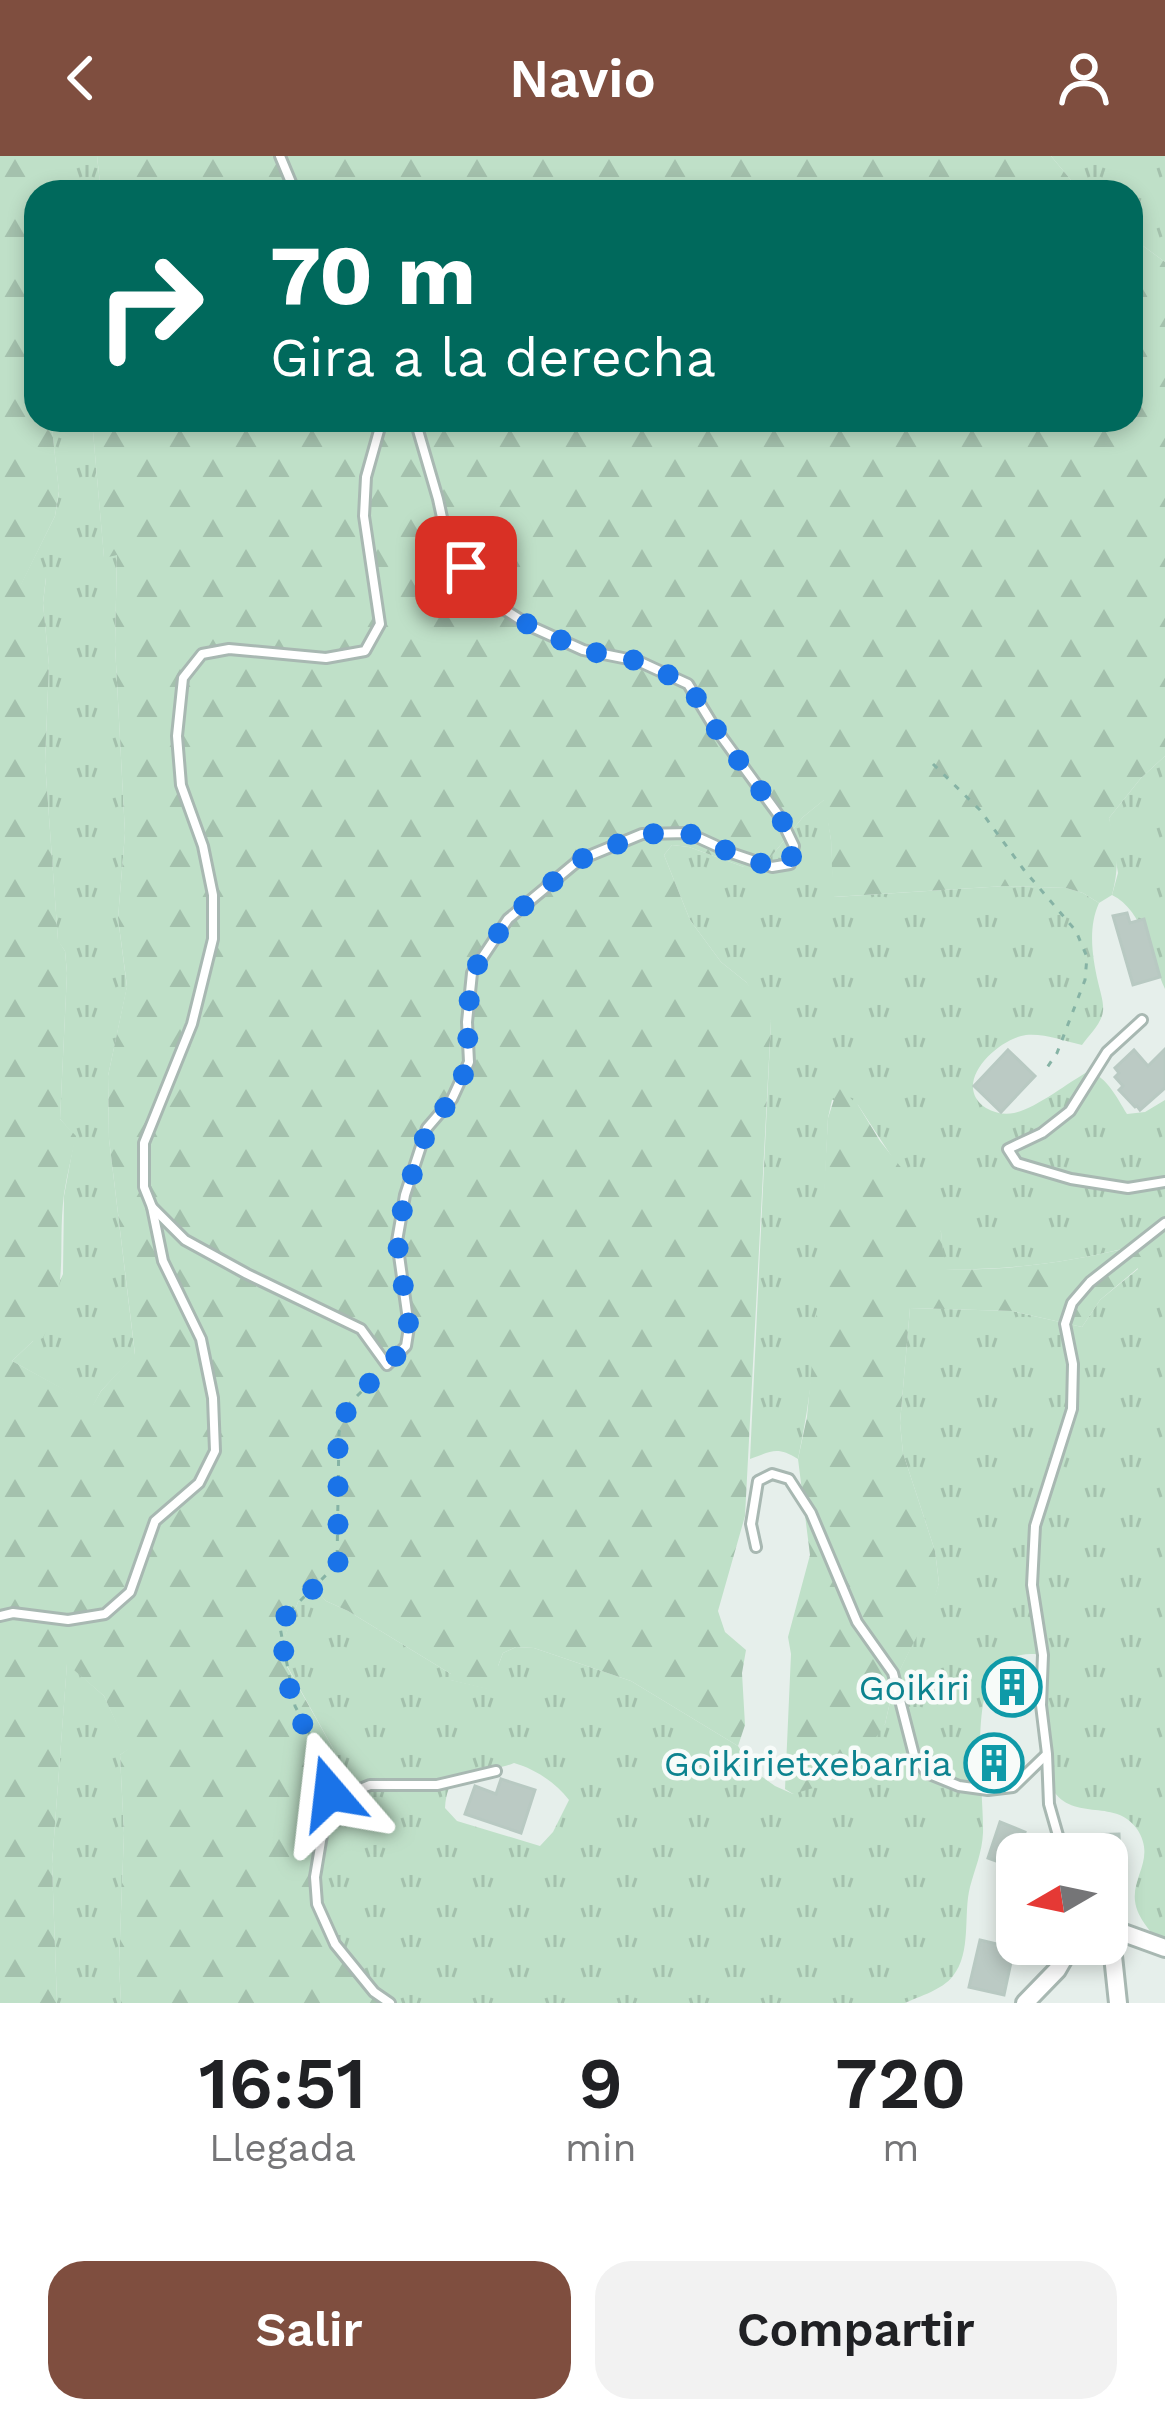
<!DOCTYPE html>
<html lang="es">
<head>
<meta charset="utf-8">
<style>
	:root { --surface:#fff; --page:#f2f2f2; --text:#202124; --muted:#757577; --accent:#7f4e3f }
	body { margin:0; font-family:"Work Sans",sans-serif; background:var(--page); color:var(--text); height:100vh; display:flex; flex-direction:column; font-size:45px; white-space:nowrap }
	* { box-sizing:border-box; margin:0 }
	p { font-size:39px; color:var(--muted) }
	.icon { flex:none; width:66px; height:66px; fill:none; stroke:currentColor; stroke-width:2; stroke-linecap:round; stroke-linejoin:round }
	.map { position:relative; height:1847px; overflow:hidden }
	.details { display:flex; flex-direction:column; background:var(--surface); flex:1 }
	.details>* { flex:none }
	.hud { position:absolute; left:24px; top:24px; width:1119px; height:252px; border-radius:36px; box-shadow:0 6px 18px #0003; background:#00695c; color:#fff; overflow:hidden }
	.needle { width:78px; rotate:261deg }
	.tools { position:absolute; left:996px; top:1677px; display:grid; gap:24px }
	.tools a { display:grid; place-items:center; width:132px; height:132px; border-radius:24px; background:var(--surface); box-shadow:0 6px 18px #0003; font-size:60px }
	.pin { position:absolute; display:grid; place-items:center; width:102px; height:102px; color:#fff; margin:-51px; border-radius:24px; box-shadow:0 6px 18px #0006 }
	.me { position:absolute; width:132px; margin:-66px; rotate:343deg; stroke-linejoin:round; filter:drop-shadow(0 0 9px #0008) }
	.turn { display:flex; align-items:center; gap:42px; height:252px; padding:0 48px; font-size:54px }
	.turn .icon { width:156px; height:156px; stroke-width:2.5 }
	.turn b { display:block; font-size:84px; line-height:102px }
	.eta { display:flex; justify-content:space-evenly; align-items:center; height:204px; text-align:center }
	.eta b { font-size:72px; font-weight:600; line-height:84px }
	.cta { display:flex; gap:24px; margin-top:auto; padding:24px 48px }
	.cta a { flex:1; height:138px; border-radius:36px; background:var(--accent); color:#fff; font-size:48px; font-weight:600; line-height:138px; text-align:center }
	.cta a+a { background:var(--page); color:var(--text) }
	header { display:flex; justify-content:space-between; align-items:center; height:156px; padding:0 48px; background:var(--accent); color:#fff; font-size:54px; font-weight:600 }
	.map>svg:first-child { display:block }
	.grass { fill:url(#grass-tufts); fill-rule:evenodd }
	.forest { fill:url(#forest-firs) }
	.building { fill:#bbcac4; stroke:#b8c9c2; stroke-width:3 }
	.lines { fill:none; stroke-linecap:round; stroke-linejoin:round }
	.service-casing { stroke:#a8b8b2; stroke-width:14 }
	.minor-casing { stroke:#a8b8b2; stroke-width:22 }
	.path { stroke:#86b3a5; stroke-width:3; stroke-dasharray:6 9; stroke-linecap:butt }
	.service { stroke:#fff; stroke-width:8 }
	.minor { stroke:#fff; stroke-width:16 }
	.route { stroke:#1a73e8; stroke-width:21; stroke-dasharray:0 37.8 }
	.labels { text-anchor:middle; stroke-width:9; stroke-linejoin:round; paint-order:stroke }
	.culture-label { font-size:36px; fill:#0d838f; stroke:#f7fbf9; text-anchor:end }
</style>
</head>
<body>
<header><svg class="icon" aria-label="back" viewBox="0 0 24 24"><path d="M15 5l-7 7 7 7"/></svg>Navio<svg class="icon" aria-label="person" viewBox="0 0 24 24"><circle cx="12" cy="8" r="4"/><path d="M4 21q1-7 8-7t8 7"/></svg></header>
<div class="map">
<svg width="1165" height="1847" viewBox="0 0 1165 1847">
	<defs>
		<pattern id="grass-tufts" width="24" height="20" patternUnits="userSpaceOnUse" patternTransform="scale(3)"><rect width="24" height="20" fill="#bfe0c8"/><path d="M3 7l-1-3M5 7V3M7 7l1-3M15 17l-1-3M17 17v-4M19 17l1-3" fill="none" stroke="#a4c1ad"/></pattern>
		<pattern id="forest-firs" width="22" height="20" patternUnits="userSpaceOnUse" patternTransform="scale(3)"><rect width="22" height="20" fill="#bfe0c8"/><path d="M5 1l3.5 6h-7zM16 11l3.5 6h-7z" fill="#a4c1ad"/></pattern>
	</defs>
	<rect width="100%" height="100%" fill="#e6efeb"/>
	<g class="grass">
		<polygon points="42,0 97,0 101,36 42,36"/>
		<polygon points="1051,0 1165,0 1165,106 1131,81 1131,36 1081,36"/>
		<polygon points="51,264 92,264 104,401 117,398 115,489 125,677 118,762 127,831 108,920 109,983 135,1199 101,1235 93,1250 12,1205 33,1185 63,1118 64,1040 75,980 60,963 67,817 65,795 58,785 45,606 49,509 43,447 46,422 20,430 55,360 59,336"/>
		<path d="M1165,600V833C1151,802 1144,755 1112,739L1118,717L1109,662L1141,622Z"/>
		<path d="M825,643L831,684L834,741L1005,730L1066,732L1083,737L1099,747C1088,771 1092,800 1098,826C1100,835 1104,846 1103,855C1102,867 1089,879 1082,889C1065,885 1043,877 1026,879C997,883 950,928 986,952C995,957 1004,959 1014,957C1037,952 1067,927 1089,915C1108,922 1117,942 1127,958L1145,956L1165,944V1793C1154,1779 1137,1763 1135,1745C1132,1719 1156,1702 1137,1673C1114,1640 1070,1669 1050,1629L1040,1502L1036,1498C1024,1498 1012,1499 1002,1507C968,1535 984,1637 983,1677C982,1697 975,1712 970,1731C963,1758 972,1796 953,1820C942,1834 920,1840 905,1847H378L383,1840C368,1822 338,1793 328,1774C313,1746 318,1672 331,1643C335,1635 343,1628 349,1621L286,1508L284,1483L298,1446L316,1435L326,1445L348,1455L451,1518V1524L498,1535V1510L503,1497L516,1491L534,1492L631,1525L738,1590L754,1615L775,1630L793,1638L885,1568L895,1524L932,1448L939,1427L935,1395L903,1297L900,1267L910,1152L1012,1155L1082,1171L1100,1144L1138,1113L1131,1091C1070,1106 1007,1115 944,1113L941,1076L858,949L832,944L828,962C822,1075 822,1192 798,1303C777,1290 772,1295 750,1303L771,865L746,826L721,806L690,764L664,699L672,689L689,691L744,711L770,702L803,661ZM514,1607C535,1613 555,1626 569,1644L553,1676L540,1690L457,1665L445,1652C448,1602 483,1621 514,1607Z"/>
		<polygon points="67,1507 104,1540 129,1593 120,1599 124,1677 119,1808 121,1847 57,1847 52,1708"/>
	</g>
	<g class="forest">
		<path d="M0,0H42V36H36V264H51L59,335L55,360L21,429L46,421L43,447L49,509L45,606L58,784L65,795L67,817L60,963L76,980C72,999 67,1019 64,1038C57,1093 70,1128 43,1182L33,1185L12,1205L93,1249L101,1235L135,1198L109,983L108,920L127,830L118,762L125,677L115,489L117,399L104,402L92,264H1131V81L1165,106V600L1141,622L1109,662C1117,693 1120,708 1112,739L1099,747L1083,737L1066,732L1005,730L833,741L831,684L824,644L803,661L770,702L757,712L744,711L689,691L672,689L664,699L690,764L721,806L746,826L769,854L771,865L745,1360L718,1455L725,1476L746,1494L742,1517L745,1569L738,1590L631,1525L534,1492L516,1491L503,1497L498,1510L499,1536L450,1524L451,1518L348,1455L326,1445L315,1435L298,1446L284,1484L286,1509L349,1621C343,1628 335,1635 331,1643C318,1672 313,1746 328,1774C338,1794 368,1822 383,1840L378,1847H121L119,1808L124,1677L120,1599L128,1593L104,1540L67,1508L52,1708L57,1847H0Z"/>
		<polygon points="97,0 1051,0 1081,36 101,36"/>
		<path d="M838,931L858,949L880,985L931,1049L941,1076L945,1113C1008,1115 1070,1106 1131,1091L1136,1093L1141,1101L1138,1112L1100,1144L1082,1171L1012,1155L910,1152L900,1267L903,1297L935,1395L939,1427L933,1448L895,1524L885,1568L860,1605L820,1630L793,1638L785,1633L791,1498L788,1481L810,1399L798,1303L807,1261L818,1142L828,962Z"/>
	</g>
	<g class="building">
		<polygon points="1127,757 1130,767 1144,763 1160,821 1133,829 1113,760"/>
		<polygon points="1165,893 1165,932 1140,954 1137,950 1135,951 1119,934 1123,930 1115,921 1119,917 1115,912 1134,894 1148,910"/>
		<polygon points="1008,894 1035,920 1001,956 974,930"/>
		<polygon points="1002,1506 1034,1516 1021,1557 989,1546"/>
		<polygon points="982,1587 1010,1590 1007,1623 978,1623"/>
		<polygon points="501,1623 535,1634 521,1677 465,1658 475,1630 496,1638"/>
		<polygon points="1000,1666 1025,1676 1013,1711 988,1702"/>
		<polygon points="1119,1678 1121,1717 1107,1717 1107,1698 1082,1698 1081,1679"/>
		<polygon points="980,1784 1014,1792 1004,1839 969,1831"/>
	</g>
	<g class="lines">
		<defs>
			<g id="service">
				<polyline points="280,0 295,36"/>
				<polyline points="1142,864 1107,896 1070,955 1042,977 1008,993 1017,1007 1071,1023 1128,1032 1165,1026"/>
				<polyline points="152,1051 185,1084 247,1118 361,1173 387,1209 406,1190 409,1171 397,1085 405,1039 427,972 452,943 469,906 467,866 472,817 508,763 579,704 642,678 688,677 734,698 772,711 790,708 794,690 780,661 713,569 688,528 638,505 583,494 532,471 486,442 446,380 438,343 415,264"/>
				<polyline points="756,1391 751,1368 758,1325 772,1318 789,1323 811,1357 857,1466 893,1517 914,1599 927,1617 959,1630 988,1634 1013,1631 1046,1599"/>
				<polyline points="0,1460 13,1457 68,1464 105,1458 130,1436 155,1365 199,1327 215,1295 213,1242 201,1183 163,1105 152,1051 144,1031 144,987 192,868 213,783 213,739 203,690 181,629 177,580 183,522 202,498 229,493 326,502 365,495 380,468 364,360 366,321 382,264"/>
				<polyline points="1069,1698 1059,1683 1049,1648 1047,1598 1041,1549 1043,1499 1032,1429 1035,1370 1072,1253 1073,1208 1065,1168 1072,1147 1090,1126 1165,1067"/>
				<polyline points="390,1847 374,1836 335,1788 317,1748 315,1721 324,1667 343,1640 370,1629 437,1629 496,1615"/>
			</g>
			<g id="minor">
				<polyline points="1107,1771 1165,1792"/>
				<polyline points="1114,1773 1113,1800 1118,1847"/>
				<polyline points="1025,1847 1057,1814 1072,1788"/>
			</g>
		</defs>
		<use href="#service" class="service-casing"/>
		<use href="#minor" class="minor-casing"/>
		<g class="path">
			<polyline points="933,608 980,654 1024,714 1076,775 1087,801 1085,824 1057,897 1044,916"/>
			<polyline points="330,1636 330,1618 295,1550 279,1466 337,1408 339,1276 350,1247 378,1219"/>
		</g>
		<use href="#service" class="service"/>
		<use href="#minor" class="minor"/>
	</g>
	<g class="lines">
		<path class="route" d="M330,1637C330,1597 307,1584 295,1551C286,1527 284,1492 280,1466L338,1408V1276L350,1247L406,1190L409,1171L397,1084L405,1040L428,972L452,943L469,907L467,866L472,817L508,763L579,704L642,678L688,677L734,698L772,711L790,708L794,689L780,661L713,569L688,528L638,505L583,494L532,471L486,442L466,411"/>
	</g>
	<defs>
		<symbol id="building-ring" viewBox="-11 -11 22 22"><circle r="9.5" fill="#f7fbf9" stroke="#0f9aa8" stroke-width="1.5"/><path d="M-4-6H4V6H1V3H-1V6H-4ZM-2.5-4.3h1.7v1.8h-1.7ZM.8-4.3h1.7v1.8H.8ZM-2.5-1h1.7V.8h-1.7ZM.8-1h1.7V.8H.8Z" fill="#0f9aa8"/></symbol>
	</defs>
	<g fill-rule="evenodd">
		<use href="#building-ring" x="979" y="1498" width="66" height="66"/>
		<use href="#building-ring" x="961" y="1574" width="66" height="66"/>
	</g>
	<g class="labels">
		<g class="culture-label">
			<text x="970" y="1544">Goikiri</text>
			<text x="952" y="1620">Goikirietxebarria</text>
		</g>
	</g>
</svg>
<div class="tools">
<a><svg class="needle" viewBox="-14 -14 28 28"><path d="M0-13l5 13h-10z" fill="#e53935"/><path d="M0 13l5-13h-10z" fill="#757577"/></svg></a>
</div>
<div class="pin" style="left:466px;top:411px;background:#d93025"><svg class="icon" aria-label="arrive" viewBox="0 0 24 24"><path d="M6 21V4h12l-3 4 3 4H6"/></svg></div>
<svg class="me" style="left:330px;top:1637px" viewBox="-20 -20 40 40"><path d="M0-17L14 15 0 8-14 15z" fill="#1a73e8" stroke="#fff" stroke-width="4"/></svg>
<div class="hud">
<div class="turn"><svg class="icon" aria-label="right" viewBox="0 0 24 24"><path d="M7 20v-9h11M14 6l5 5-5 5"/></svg><div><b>70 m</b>Gira a la derecha</div></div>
</div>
</div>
<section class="details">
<div class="eta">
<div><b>16:51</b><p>Llegada</p></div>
<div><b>9</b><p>min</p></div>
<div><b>720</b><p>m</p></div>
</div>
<div class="cta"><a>Salir</a><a>Compartir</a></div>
</section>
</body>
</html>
